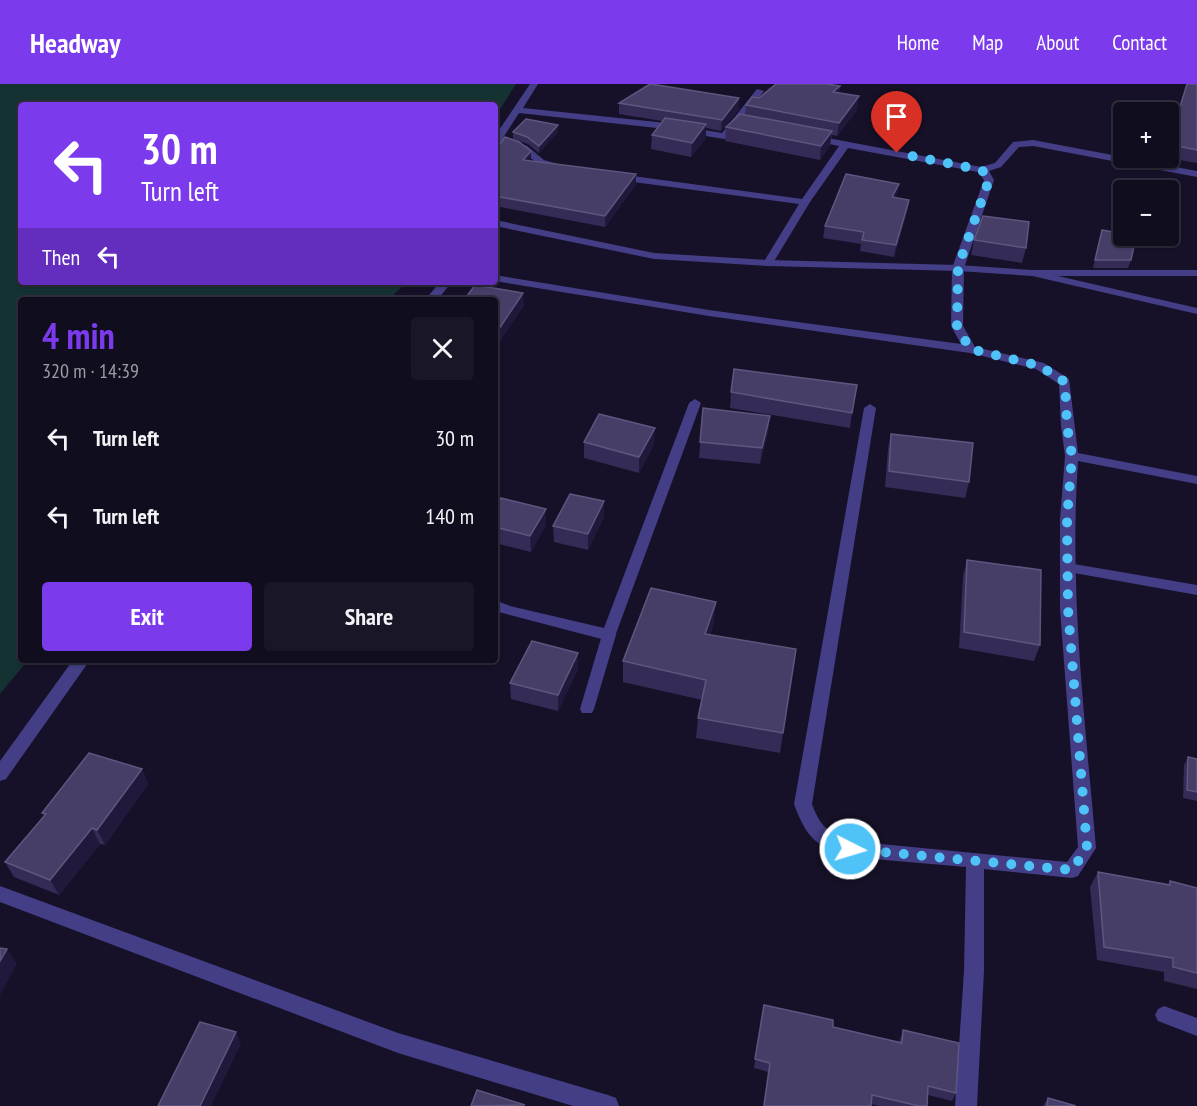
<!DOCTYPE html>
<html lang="en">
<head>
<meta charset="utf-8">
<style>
	:root { --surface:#100d1e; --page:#191627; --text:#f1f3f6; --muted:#9c9ca4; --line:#302d3c; --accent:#7c3aed }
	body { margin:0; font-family:"PT Sans Narrow",sans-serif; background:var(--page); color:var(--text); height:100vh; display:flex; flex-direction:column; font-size:22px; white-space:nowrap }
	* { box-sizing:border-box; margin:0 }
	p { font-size:20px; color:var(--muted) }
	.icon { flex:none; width:33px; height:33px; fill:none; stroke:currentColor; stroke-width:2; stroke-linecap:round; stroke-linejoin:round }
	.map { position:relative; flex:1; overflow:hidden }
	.panel { position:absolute; left:18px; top:213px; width:480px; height:366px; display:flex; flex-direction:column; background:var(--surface); border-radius:6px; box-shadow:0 2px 4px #0004,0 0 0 2px var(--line) }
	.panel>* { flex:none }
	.top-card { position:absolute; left:18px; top:18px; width:480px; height:183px; border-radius:6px; box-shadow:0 2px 4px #0004,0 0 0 2px var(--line); background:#7c3aed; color:#fff; overflow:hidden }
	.tools { position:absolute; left:1113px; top:18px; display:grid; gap:12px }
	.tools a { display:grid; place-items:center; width:66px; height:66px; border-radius:6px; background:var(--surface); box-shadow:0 2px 4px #0004,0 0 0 2px var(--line); font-size:30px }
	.pin { position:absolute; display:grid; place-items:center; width:51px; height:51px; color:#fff; margin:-62px -26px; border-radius:50% 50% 50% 0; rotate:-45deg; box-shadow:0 0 6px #0007 }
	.pin .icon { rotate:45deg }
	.me { position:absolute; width:66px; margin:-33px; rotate:95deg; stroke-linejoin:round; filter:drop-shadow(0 0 4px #0008) }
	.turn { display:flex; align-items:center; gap:21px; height:126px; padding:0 24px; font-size:27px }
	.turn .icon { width:78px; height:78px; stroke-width:2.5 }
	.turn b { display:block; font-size:42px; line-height:51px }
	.then { display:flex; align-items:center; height:57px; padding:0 24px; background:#0003; gap:12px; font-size:22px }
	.round { display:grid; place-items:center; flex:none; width:63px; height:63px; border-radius:6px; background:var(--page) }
	.head { display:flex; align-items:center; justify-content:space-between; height:102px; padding:0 24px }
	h1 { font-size:36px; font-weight:800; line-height:45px; color:var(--accent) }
	.primary-button { display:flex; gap:12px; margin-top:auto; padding:12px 24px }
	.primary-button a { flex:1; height:69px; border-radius:6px; background:var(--accent); color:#fff; font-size:24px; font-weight:800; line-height:69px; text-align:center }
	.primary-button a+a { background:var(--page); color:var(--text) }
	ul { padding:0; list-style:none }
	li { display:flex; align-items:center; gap:18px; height:78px; padding:0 24px }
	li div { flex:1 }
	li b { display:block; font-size:22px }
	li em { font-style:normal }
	header { display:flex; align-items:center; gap:36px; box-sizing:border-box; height:84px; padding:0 30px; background:var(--accent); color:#fff }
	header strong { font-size:28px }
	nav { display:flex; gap:33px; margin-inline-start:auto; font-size:21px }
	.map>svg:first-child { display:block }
	.green { fill:#153232 }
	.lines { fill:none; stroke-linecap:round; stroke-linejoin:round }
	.service { fill:#433e85; fill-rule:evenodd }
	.minor { fill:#433e85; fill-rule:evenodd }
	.tertiary { fill:#433e85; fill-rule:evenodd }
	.wall { fill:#352b56 }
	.shaded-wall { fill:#21193c }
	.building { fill:#473e68; stroke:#5f567f; stroke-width:1.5 }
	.route { stroke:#4fc3f7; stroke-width:10; stroke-dasharray:0 18 }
</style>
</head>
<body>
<header>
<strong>Headway</strong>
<nav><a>Home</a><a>Map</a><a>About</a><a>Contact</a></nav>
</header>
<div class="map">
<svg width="1197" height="1022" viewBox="0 0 1197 1022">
	<rect width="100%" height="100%" fill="#161128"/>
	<polygon class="green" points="0,0 516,0 495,33 495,21 21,21 21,198 407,198 388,216 21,216 21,576 28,576 0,610"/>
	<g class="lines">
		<g class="service">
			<polygon points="1068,479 1197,501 1197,511 1063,487 1061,484 1063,481"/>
			<polygon points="609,546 614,547 616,551 594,625 592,629 582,629 580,625 602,551 604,547"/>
			<polygon points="1164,922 1197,934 1197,952 1158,937 1155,931 1158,925"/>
		</g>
		<g class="minor">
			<polygon points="530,0 538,0 523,24 657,38 722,49 757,5 764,7 727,54 724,55 657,44 519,29 503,54 527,62 544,76 565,82 567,84 562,87 538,80 521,66 500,59 495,62 495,52"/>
			<path d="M812,51L981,83L995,79L1013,58L1033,56L1197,87V93L1033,62L1019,63L1001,83L989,87L994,96L964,184L963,242L975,263L1044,279L1069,295L1078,369L1197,392V400L1078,377C1069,507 1085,635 1096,764L1078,792L1072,794L984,785V887L977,1022H955L964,887L966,783L850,773C816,763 806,753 794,720L864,324L870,320L876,324L812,720C819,740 829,751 850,757L1067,778L1078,763L1060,525V435L1065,372L1061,342L1059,300L1036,285L970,269L709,232L495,197V191L709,226L961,260L951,242L952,184L984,96L978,88L848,64L810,118L773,179L768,182L763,179L799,120L618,96L613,93L618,90L802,115L839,62L809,56V52Z"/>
			<polygon points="1032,186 1197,224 1197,230 1028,191 1026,189"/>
			<polygon points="695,315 701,319 614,555 609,557 495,527 495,516 510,522 604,544 689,319"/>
		</g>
		<g class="tertiary">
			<polygon points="495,136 654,169 768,176 958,181 1032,186 1197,186 1197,192 1032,192 958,187 768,182 654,175 495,142"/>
			<polygon points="440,198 452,198 437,216 425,216"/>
			<polygon points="73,576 90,576 6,695 0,697 0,677"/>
			<polygon points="0,802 398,949 608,1011 616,1014 619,1022 573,1022 398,969 0,818"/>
		</g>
	</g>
	<g class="wall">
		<polygon points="1187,0 1197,0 1197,79 1168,74 1175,52 1171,51"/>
		<polygon points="840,2 839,9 857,26 837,52 832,51 830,61 820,76 725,57 726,43 745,31 746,21 759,14"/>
		<polygon points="619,19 739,25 721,47 706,44 706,54 691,73 651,65 652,51 662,37 619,30"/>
		<polygon points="558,41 558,48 539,69 528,60 513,55 513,48"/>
		<polygon points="495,67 531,77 636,90 636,100 605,143 495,122"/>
		<polygon points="897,111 895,114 909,116 907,128 894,173 860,167 861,160 823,154 825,142"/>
		<polygon points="1102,146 1131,176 1128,184 1093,184"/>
		<polygon points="974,156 1026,164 1022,179 971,171"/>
		<polygon points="731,308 852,329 850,344 730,324"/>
		<polygon points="703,324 770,332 768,348 760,380 699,374"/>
		<polygon points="891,350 969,398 965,414 885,403 888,365"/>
		<polygon points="584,358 654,360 639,389 584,374"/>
		<polygon points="604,417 604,433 588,466 554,458 553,442"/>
		<polygon points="495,424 546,425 546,441 531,468 495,459"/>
		<polygon points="967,476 1040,561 1034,577 959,564 963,492"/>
		<polygon points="714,538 710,551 783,649 780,669 696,654 698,634 702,616 623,598 623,577"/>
		<polygon points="578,585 558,627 511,615 510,599"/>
		<polygon points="1188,673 1197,675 1197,717 1183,714 1184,681"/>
		<polygon points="142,685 148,700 105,761 100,760 59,811 14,793 5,778 44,732 42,729"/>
		<polygon points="1098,788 1168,800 1170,797 1197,804 1197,905 1164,897 1164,888 1097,876 1090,803"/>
		<polygon points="762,930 833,943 899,958 903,946 956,1009 952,1017 928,1011 927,1022 879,1022 871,1020 871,1022 763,1022 768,988 754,984"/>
		<polygon points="1048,1014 1076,1022 1043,1022"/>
	</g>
	<g class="shaded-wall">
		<polygon points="840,2 838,16 833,8"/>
		<polygon points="859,12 857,26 837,52 839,39"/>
		<polygon points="739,14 739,25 721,47 722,36"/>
		<polygon points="706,40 706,54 691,73 692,59"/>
		<polygon points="558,41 558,48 539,69 539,62"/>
		<polygon points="832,47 830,61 820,76 821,62"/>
		<polygon points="531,67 531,77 523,76"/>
		<polygon points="636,90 636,100 605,143 605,132"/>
		<polygon points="899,100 897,111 890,125 892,113"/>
		<polygon points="909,116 907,128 894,173 896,161"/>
		<polygon points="523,209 524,222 495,265 495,251"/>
		<polygon points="770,332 768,348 760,380 762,364"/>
		<polygon points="655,344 654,360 639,389 639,373"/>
		<polygon points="604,417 604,433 588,466 588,450"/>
		<polygon points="546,425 546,441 531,468 530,452"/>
		<polygon points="716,518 714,538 703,570 705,550"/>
		<polygon points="578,569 578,585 558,627 558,611"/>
		<polygon points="142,685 148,700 105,761 97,746"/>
		<polygon points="92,744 100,760 59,811 50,796"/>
		<polygon points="7,865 17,880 0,911 0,877"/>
		<polygon points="236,948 241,960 211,1022 200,1022"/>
	</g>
	<g class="building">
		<polygon points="650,0 651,0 739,14 722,36 619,19"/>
		<polygon points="776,0 827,0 840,2 833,8 859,12 839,39 746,21 752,13 759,14"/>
		<polygon points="1187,0 1197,0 1197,66 1172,61 1179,40 1175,39"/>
		<polygon points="740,30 832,47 821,62 726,43"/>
		<polygon points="665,34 706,40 692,59 652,51"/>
		<polygon points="526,35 558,41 539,62 527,53 513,48"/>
		<polygon points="505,53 519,58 531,67 523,76 636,90 605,132 495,112 495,67"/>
		<polygon points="846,90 899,100 892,113 909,116 896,161 862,156 864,148 825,142"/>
		<polygon points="983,132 1029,138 1026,164 974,156"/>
		<polygon points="1102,146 1124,150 1124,152 1136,153 1131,176 1095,176"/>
		<polygon points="475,201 523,209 495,251 495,216 464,216"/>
		<polygon points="734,285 857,301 852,329 731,308"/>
		<polygon points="703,324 770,332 762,364 700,358"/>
		<polygon points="599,330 655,344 639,373 584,358"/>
		<polygon points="891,350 973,359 969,398 889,387"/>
		<polygon points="570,410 604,417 588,450 553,442"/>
		<polygon points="501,414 546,425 530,452 495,443 495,424"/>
		<polygon points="967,476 1041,486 1040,561 964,548"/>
		<polygon points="651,504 716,518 705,550 796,565 783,649 698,634 706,596 623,577"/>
		<polygon points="532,557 578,569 558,611 510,599"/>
		<polygon points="89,669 142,685 97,746 92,744 50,796 5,778 46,730 42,729"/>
		<polygon points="1188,673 1197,675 1197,708 1187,706"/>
		<polygon points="1098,788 1170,801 1170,797 1197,804 1197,889 1173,883 1173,874 1104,863"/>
		<polygon points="0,864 7,865 0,877"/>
		<polygon points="764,921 833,936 833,943 902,959 903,946 959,959 956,1009 928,1002 927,1022 919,1022 872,1011 871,1022 764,1022 770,979 755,975"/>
		<polygon points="200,938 236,948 200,1022 158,1022"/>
		<polygon points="477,1006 525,1021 471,1022"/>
		<polygon points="1048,1014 1076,1022 1047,1022"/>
	</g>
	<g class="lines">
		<polyline class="route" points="850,765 1072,786 1087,764 1068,525 1067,435 1072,372 1067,342 1065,298 1040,282 970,265 957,242 958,183 989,96 988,91 981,86 897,69"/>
	</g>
</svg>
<div class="tools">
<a>+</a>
<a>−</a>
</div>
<div class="pin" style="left:897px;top:69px;background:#d93025"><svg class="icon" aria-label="arrive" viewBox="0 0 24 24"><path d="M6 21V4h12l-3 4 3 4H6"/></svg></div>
<svg class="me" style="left:850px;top:765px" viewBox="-20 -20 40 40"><circle r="17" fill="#4fc3f7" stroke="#fff" stroke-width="3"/><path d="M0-11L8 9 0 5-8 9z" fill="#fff"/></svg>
<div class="top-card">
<div class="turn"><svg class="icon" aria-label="left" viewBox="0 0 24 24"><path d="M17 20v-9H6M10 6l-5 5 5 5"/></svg><div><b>30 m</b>Turn left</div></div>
<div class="then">Then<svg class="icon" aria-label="left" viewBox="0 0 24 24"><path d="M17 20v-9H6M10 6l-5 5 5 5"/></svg></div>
</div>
<section class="panel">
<div class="head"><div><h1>4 min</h1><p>320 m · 14:39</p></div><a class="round"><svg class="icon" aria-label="close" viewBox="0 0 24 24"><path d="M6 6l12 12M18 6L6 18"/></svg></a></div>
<ul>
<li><svg class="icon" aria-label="left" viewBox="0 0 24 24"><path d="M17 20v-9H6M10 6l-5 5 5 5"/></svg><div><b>Turn left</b></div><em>30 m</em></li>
<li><svg class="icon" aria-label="left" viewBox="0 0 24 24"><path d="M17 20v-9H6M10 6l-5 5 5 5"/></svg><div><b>Turn left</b></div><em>140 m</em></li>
</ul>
<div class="primary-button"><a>Exit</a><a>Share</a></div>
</section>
</div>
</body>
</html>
